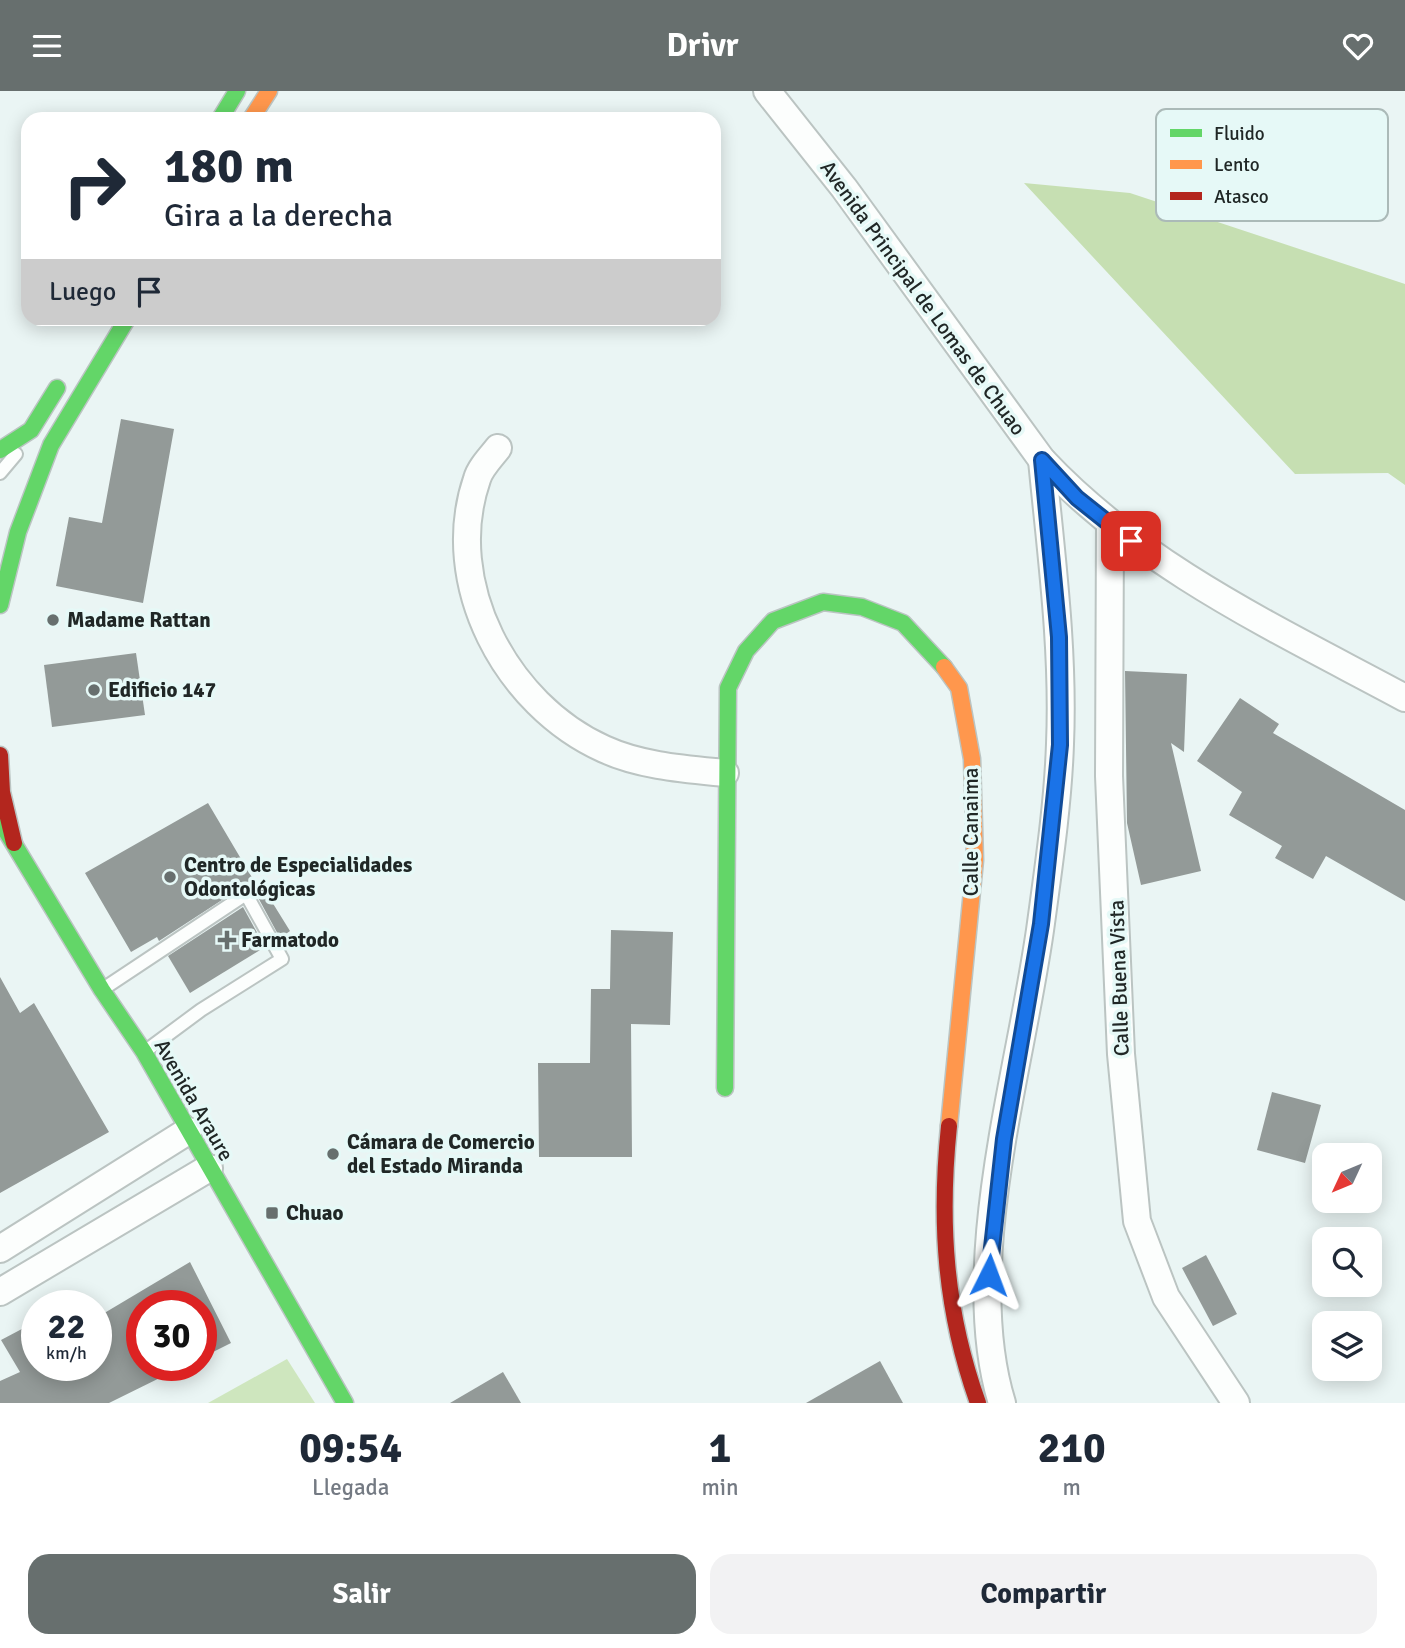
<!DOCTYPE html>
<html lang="es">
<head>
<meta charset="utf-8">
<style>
	:root { --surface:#fff; --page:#f2f2f3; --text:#1f2937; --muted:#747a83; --accent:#676f6e }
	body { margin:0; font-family:Signika,sans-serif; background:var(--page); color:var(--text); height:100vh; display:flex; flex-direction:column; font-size:26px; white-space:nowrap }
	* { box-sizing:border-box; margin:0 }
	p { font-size:23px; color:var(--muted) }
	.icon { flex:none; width:38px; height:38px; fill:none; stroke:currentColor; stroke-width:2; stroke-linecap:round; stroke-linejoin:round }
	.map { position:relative; height:1312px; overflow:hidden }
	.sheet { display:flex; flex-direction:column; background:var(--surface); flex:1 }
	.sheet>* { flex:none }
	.banner { position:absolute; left:21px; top:21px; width:700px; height:214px; border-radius:21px; box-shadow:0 4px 18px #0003; background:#fff; color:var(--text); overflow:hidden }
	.needle { width:46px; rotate:226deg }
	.fabs { position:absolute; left:1312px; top:1052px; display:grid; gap:14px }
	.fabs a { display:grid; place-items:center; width:70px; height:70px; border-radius:14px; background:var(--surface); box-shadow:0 4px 18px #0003; font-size:35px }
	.speed { position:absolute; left:21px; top:1199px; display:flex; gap:14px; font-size:35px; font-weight:700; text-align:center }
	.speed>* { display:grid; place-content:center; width:91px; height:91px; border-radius:50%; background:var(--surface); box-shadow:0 4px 18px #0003; line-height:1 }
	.speed small { font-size:18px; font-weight:400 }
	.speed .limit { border:10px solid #d22; background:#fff; color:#111 }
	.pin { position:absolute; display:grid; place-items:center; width:60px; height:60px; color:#fff; margin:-30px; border-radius:14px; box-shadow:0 4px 10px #0006 }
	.me { position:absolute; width:77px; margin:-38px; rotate:3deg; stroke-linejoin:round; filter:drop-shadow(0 0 5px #0008) }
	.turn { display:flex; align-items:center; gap:24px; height:147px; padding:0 28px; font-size:32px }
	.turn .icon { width:91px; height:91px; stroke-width:2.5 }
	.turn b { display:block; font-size:49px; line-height:60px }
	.then { display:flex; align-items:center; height:66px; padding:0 28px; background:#0003; gap:14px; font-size:26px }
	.eta { display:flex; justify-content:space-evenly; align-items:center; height:119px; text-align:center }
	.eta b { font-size:42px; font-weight:700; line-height:49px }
	.cta { display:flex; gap:14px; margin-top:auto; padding:14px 28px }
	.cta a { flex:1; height:80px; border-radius:21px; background:var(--accent); color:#fff; font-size:28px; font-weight:700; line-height:80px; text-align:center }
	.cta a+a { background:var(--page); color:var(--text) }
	header { display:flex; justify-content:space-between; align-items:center; height:91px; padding:0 28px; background:var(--accent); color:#fff; font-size:32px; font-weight:700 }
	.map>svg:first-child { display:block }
	.green { fill:#cee6be }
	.forest { fill:#c6dfb2 }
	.building { fill:#939a98 }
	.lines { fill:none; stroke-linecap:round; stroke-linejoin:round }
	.lane-casing { stroke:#bbc4c2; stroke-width:16 }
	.street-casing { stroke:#bbc4c2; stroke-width:30 }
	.fast-casing { stroke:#bbc4c2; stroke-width:19 }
	.slow-casing { stroke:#bbc4c2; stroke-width:19 }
	.jam-casing { stroke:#bbc4c2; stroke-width:19 }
	.lane { stroke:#fcfefd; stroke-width:12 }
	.street { stroke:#fcfefd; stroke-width:26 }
	.fast { stroke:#63d668; stroke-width:16 }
	.slow { stroke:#ff974d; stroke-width:16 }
	.jam { stroke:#b3261e; stroke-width:16 }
	.route-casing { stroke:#114b97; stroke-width:18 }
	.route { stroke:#1a73e8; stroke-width:12 }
	.poi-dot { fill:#676f6e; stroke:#e6f9f7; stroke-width:2.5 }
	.labels { text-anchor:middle; stroke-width:7; stroke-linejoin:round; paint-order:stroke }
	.street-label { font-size:21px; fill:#202726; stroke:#e6f9f7 }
	.poi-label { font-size:21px; font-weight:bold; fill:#202726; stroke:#e6f9f7; text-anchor:start }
	.key { fill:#e6f9f7; stroke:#abbab8; stroke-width:2 }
	.key-label { font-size:19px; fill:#202726 }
</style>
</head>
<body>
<header><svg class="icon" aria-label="menu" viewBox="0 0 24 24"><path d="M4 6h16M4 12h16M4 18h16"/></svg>Drivr<svg class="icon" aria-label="heart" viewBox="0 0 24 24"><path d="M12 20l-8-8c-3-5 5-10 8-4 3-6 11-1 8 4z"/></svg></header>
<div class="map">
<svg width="1405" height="1312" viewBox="0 0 1405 1312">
	<rect width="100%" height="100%" fill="#eaf5f4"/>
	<polygon class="green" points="287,1268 315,1312 208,1312"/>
	<polygon class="forest" points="1024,92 1130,102 1405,193 1405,394 1388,382 1295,383"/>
	<g class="building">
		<polygon points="121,328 174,338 143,512 56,495 69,426 102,432"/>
		<polygon points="136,562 145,624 52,636 44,574"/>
		<polygon points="1125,580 1187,583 1184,661 1171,652 1201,780 1141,794 1127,732"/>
		<polygon points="1240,607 1279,633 1273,642 1405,719 1405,810 1326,765 1313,788 1275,767 1282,755 1229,724 1242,701 1197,670"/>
		<polygon points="208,712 260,800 264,798 290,840 280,847 254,799 245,794 159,850 157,846 131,861 85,782"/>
		<polygon points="243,816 265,856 190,902 168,865"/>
		<polygon points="611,839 673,841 670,934 631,933 632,1066 539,1066 538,972 590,972 591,898 610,898"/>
		<polygon points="0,886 20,922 34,912 109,1041 0,1102"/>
		<polygon points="1272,1001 1321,1014 1305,1072 1257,1059"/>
		<polygon points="1206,1164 1237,1223 1213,1235 1182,1177"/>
		<polygon points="190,1171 231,1252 201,1267 201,1214 142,1214 142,1274 186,1274 109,1312 0,1312 0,1290 20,1281 1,1249 37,1230 37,1274 96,1274 96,1227"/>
		<polygon points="880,1270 903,1312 806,1312"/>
		<polygon points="503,1281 521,1312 450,1312"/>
	</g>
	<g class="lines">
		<defs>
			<g id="lane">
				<polyline points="0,382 16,363"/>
				<polyline points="103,898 246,803 282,868 201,919 147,959"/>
			</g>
			<g id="street">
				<path d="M767,0L844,97L1042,369C1142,476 1277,538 1405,607"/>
				<path d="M498,357C491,366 480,377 477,388C441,492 506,614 604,658C641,675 685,678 725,682"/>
				<polyline points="1110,434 1109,685 1121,963 1137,1130 1166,1206 1236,1312"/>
				<polyline points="0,1158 188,1040"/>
				<polyline points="0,1201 209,1077"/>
				<path d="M1002,1312C959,1173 1022,975 1041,832C1049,773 1058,712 1060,653C1064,558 1051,463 1042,369"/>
			</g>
			<g id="fast">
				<polyline points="220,28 237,0"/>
				<polyline points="0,359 31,339 57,297"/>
				<polyline points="0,514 18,441 51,354 127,228"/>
				<polyline points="0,730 102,899 144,961 345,1312"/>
				<polyline points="725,997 728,597 746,560 773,530 823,511 862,516 903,532 944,576"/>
			</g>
			<g id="slow">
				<polyline points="251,28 269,0"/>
				<polyline points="944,576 959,597 972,668 975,769 949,1035"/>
			</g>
			<g id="jam">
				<polyline points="0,664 2,701 14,752"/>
				<path d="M949,1035C939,1132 945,1220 978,1312"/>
			</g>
		</defs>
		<use href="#lane" class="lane-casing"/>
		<use href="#street" class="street-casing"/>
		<use href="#fast" class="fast-casing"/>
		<use href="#slow" class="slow-casing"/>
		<use href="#jam" class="jam-casing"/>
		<use href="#lane" class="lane"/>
		<use href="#street" class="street"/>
		<use href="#fast" class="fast"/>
		<use href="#slow" class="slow"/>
		<use href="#jam" class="jam"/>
	</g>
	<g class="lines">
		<defs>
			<polyline id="route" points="989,1184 1004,1048 1041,833 1060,654 1059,546 1042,369 1077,407 1131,450"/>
		</defs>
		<use href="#route" class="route-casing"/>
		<use href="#route" class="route"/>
	</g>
	<g class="poi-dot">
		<circle cx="53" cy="529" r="7"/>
		<circle cx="94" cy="599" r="7"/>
		<circle cx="170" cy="786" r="7"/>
		<path d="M223.5 838.5h7v7h7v7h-7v7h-7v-7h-7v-7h7z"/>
		<circle cx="333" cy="1063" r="7"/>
		<rect x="265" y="1115" width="14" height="14" rx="3.5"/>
	</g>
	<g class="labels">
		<g class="street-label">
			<text transform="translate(923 207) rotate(54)" y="7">Avenida Principal de Lomas de Chuao</text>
			<text transform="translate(971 741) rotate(-90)" y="7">Calle Canaima</text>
			<text transform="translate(1119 887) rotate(-92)" y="7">Calle Buena Vista</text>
			<text transform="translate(194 1009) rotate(60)" y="7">Avenida Araure</text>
		</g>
		<g class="poi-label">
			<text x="67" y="536">Madame Rattan</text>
			<text x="108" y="606">Edificio 147</text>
			<text x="184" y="781">Centro de Especialidades<tspan x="184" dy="24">Odontológicas</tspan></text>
			<text x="241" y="856">Farmatodo</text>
			<text x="347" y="1058">Cámara de Comercio<tspan x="347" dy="24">del Estado Miranda</tspan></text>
			<text x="286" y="1129">Chuao</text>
		</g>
	</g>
	<rect x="1156" y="18" width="232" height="112" rx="10" class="key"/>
	<rect x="1170" y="38" width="32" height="8" fill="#63d668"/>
	<rect x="1170" y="69" width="32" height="9" fill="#ff974d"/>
	<rect x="1170" y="101" width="32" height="8" fill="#b3261e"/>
	<g class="key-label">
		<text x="1214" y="49">Fluido</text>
		<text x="1214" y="80">Lento</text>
		<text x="1214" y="112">Atasco</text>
	</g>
</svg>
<div class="fabs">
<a><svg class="needle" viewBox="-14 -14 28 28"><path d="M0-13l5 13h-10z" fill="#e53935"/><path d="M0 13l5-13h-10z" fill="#747a83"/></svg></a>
<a><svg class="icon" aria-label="search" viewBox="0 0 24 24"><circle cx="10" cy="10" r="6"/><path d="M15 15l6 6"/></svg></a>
<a><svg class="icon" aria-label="layers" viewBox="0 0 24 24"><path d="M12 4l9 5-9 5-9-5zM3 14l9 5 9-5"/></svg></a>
</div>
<div class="speed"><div>22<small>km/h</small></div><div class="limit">30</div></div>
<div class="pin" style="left:1131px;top:450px;background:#d93025"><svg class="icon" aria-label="arrive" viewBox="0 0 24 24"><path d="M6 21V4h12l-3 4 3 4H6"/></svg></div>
<svg class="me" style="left:989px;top:1184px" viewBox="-20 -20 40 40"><path d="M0-17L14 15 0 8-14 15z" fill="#1a73e8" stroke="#fff" stroke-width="4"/></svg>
<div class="banner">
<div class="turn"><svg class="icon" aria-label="right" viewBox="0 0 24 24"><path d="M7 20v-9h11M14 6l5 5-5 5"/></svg><div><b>180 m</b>Gira a la derecha</div></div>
<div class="then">Luego<svg class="icon" aria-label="arrive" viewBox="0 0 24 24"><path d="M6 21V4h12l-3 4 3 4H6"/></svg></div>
</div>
</div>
<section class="sheet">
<div class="eta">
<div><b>09:54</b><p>Llegada</p></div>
<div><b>1</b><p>min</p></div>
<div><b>210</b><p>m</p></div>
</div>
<div class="cta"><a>Salir</a><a>Compartir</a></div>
</section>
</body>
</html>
